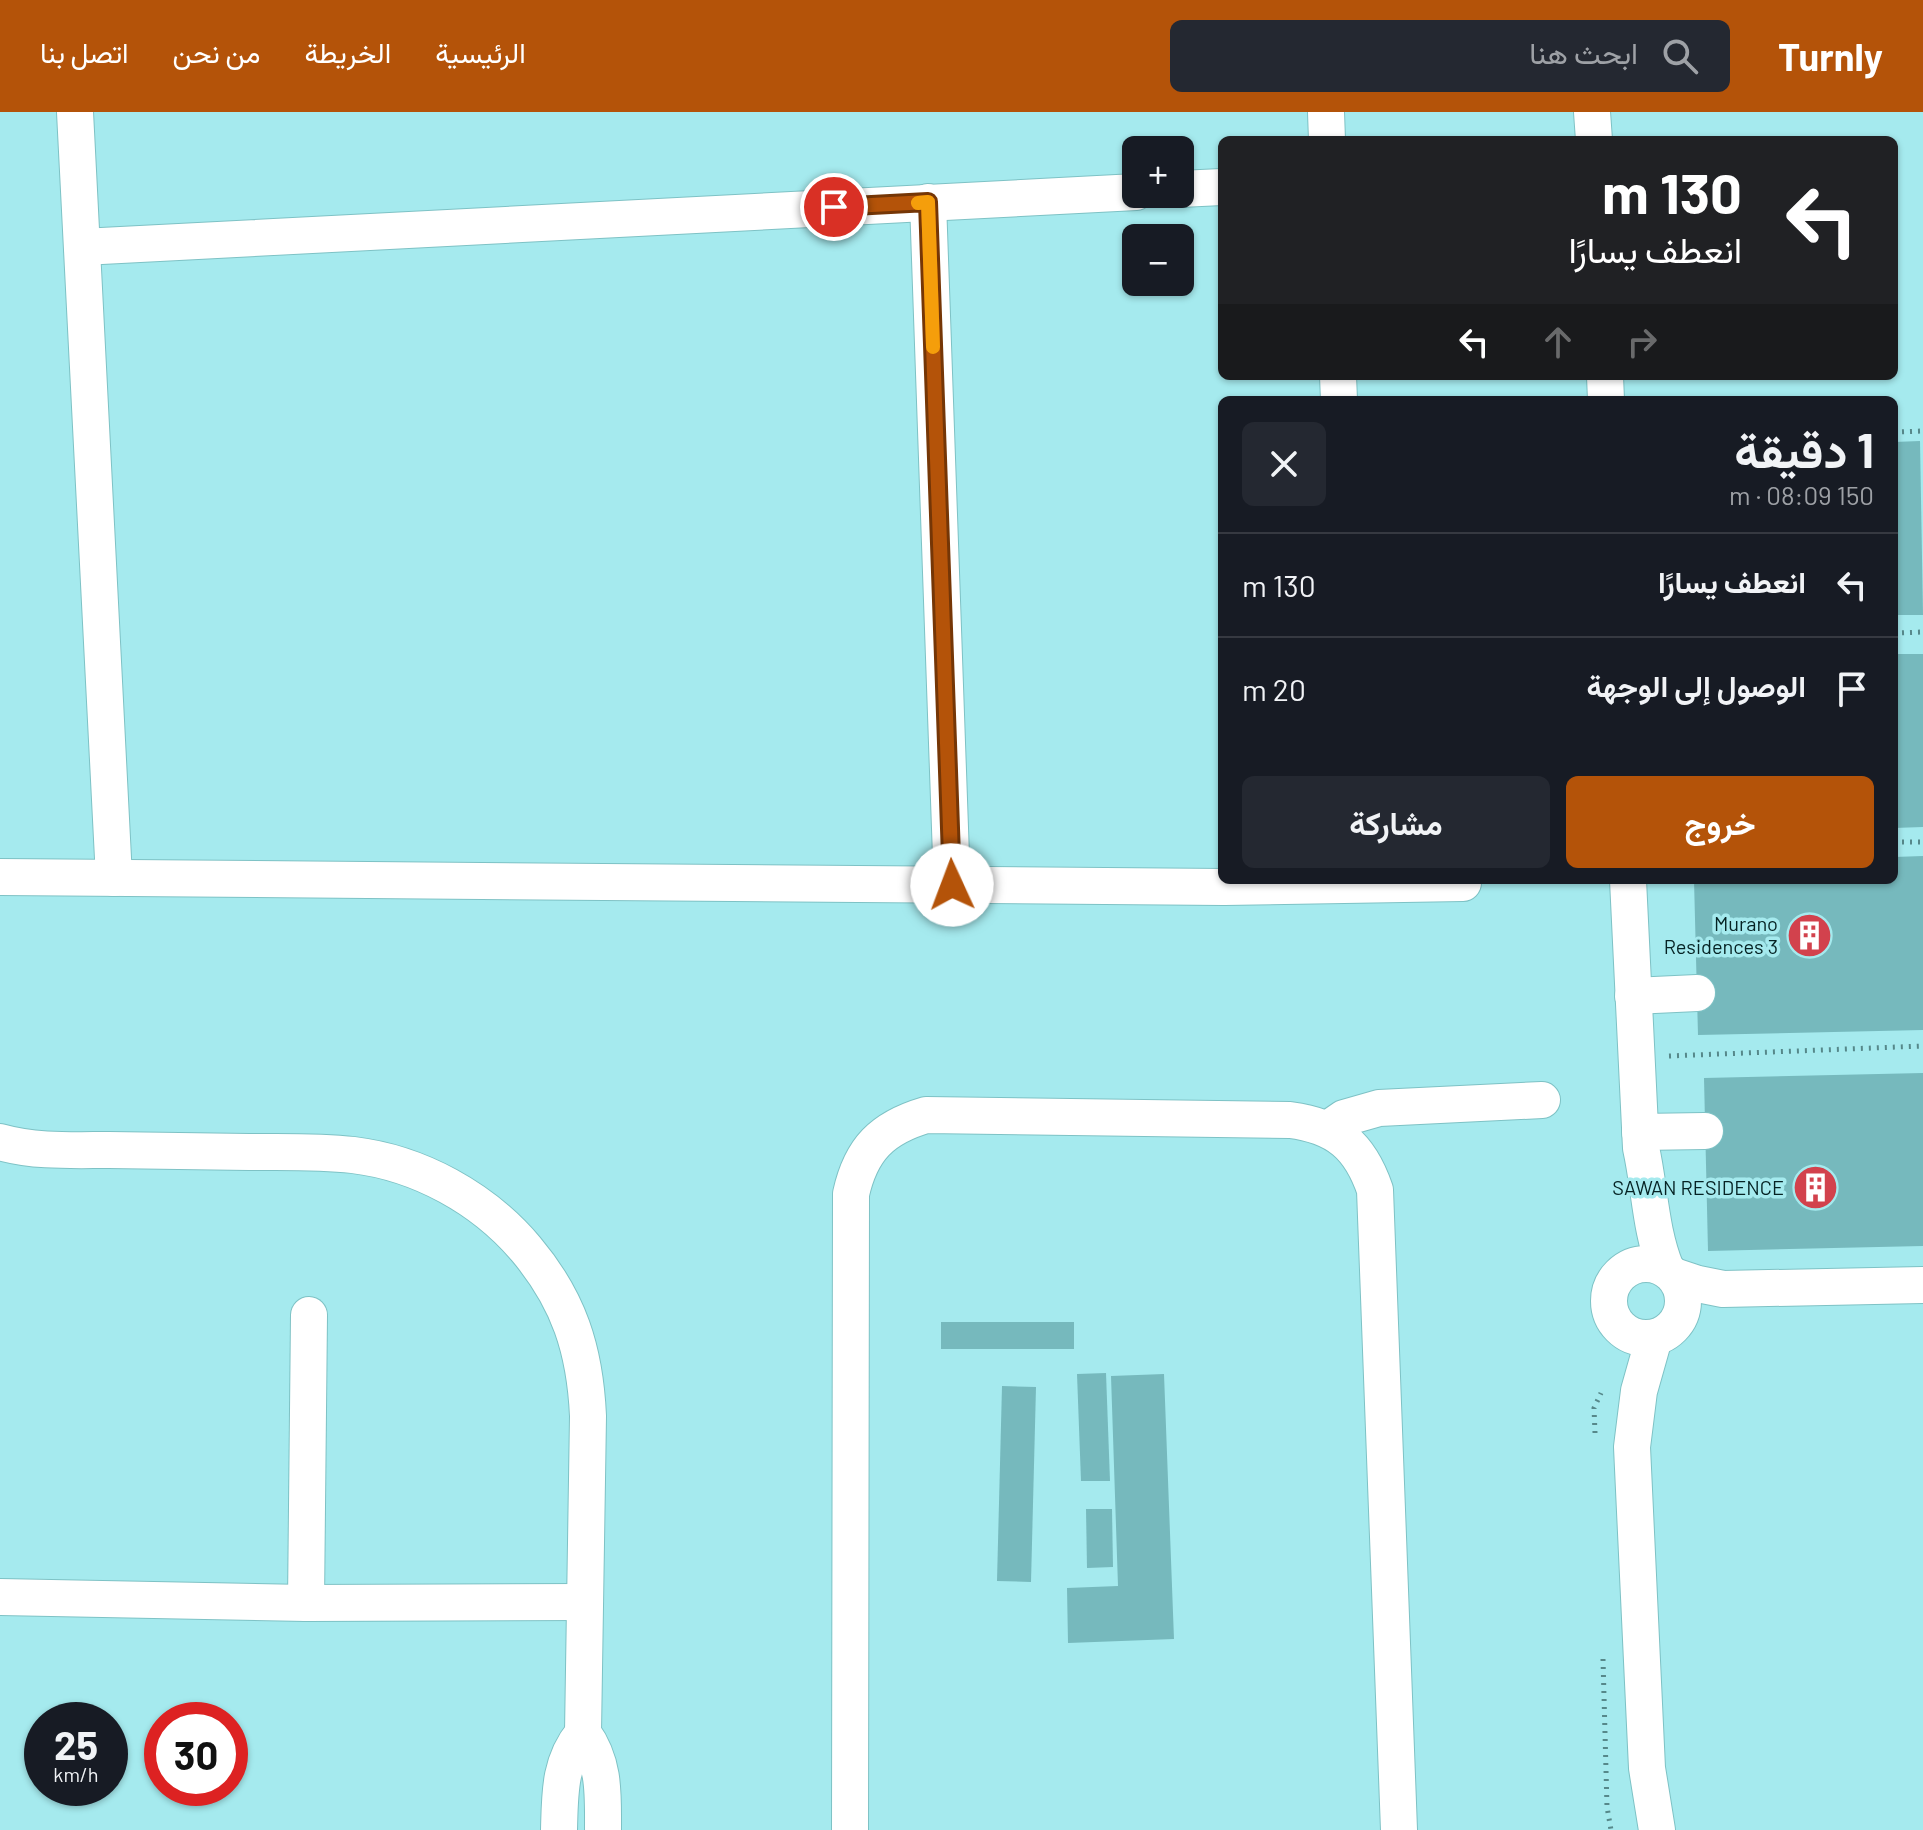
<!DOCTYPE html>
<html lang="ar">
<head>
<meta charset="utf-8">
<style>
	:root { --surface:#171b24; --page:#242831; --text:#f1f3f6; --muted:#9ea1a6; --line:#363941; --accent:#b45309 }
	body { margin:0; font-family:Barlow,Vazirmatn,sans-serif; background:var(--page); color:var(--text); direction:rtl; height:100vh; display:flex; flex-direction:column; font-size:30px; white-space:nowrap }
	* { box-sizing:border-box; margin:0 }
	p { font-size:26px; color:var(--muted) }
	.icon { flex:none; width:44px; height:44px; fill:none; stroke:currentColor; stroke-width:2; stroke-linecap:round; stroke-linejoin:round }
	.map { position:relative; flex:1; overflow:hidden; direction:ltr }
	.sheet { position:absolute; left:1218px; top:284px; width:680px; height:488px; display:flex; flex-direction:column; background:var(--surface); border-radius:12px; box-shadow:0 2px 6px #0004; direction:rtl }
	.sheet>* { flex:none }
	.guide { position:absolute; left:1218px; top:24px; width:680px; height:244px; border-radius:12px; box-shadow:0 2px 6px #0004; direction:rtl; background:#202124; color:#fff; overflow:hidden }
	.fabs { position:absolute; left:1122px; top:24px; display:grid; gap:16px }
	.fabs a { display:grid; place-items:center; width:72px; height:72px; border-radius:12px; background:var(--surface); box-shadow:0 2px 6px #0004; font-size:40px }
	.speed { position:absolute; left:24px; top:1590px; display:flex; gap:16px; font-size:40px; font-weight:700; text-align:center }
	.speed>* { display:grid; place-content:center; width:104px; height:104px; border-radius:50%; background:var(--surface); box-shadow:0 2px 6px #0004; line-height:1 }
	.speed small { font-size:20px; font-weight:400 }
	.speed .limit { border:12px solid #d22; background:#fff; color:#111 }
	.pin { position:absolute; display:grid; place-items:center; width:68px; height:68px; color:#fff; margin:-34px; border:4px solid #fff; border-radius:50%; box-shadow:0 2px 8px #0007 }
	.me { position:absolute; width:88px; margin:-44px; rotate:358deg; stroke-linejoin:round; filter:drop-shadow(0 0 6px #0008) }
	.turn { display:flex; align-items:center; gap:28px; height:168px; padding:0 24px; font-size:36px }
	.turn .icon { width:104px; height:104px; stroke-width:2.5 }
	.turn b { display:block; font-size:56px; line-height:68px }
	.lanes { display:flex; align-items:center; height:76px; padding:0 24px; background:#0003; justify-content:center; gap:40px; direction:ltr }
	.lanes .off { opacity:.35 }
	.round { display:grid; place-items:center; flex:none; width:84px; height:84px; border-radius:12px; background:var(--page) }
	.headline { display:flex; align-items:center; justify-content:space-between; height:136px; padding:0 24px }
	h1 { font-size:48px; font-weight:700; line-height:60px }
	.primary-button { display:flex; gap:16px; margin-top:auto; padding:16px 24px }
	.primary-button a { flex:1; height:92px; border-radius:12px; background:var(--accent); color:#fff; font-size:32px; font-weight:700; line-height:92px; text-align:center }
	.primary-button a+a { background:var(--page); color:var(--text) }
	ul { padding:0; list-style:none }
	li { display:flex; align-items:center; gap:24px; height:104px; padding:0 24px; border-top:2px solid var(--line) }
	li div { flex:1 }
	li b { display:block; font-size:30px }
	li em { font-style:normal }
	header { display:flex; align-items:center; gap:48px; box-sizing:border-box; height:112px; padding:0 40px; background:var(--accent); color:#fff }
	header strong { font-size:38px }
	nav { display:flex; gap:44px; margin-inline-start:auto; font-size:28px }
	.search { width:560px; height:72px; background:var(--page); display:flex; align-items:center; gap:20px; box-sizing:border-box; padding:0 28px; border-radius:12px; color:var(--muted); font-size:30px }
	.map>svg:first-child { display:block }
	.building { fill:#76b9bd }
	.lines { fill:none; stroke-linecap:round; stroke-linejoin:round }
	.minor-casing { stroke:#7ec2c5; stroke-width:38 }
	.path { stroke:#56888a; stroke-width:5; stroke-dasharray:2 6; stroke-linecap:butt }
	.minor { stroke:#fff; stroke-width:36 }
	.route-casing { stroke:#753606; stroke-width:20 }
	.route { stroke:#b45309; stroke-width:14 }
	.slow { stroke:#f59e0b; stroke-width:14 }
	.labels { text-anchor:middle; stroke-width:7; stroke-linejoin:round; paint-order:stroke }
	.poi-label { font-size:20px; fill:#052223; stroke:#a5eaee; text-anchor:end }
</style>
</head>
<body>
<header>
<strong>Turnly</strong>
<div class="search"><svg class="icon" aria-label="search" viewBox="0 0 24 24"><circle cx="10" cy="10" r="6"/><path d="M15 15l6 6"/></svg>ابحث هنا</div>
<nav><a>الرئيسية</a><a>الخريطة</a><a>من نحن</a><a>اتصل بنا</a></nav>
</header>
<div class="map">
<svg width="1923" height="1718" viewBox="0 0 1923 1718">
	<rect width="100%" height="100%" fill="#a5eaee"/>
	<g class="building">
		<polygon points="1920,329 1923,503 1894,503 1894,330"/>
		<polygon points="1894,542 1923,542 1923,715 1894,716"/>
		<polygon points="1923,744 1923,918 1698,923 1694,768 1894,768 1894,745"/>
		<polygon points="1923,961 1923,1134 1708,1139 1704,966"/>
		<rect x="941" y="1210" width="133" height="27"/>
		<polygon points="1106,1261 1110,1369 1081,1369 1077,1262"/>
		<polygon points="1164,1262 1174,1527 1068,1531 1067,1476 1118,1474 1111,1264"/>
		<polygon points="1002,1274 1036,1275 1031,1470 997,1469"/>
		<polygon points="1086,1397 1112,1397 1113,1455 1087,1456"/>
	</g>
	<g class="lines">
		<defs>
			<g id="minor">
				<polyline points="75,0 114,766"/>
				<polyline points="1326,0 1327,28"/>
				<polyline points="1592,0 1594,28"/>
				<polyline points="1180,77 1222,75"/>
				<polyline points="928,90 952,773"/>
				<polyline points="82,135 1136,80"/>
				<polyline points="1338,264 1339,288"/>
				<polyline points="1605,264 1606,288"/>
				<polyline points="0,765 1224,775 1463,771"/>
				<path d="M1628,768L1641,1036C1650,1076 1650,1118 1666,1157"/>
				<polyline points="1633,884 1697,881"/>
				<polyline points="1328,1017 1344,1006 1379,996 1542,988"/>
				<polyline points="1640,1020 1705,1019"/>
				<path d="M0,1030C35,1040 73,1038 109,1038C156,1039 202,1039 249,1040C284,1040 319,1039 353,1043C419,1051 483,1086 526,1137C569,1188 585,1238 588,1304L583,1621C605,1651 603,1682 603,1718"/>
				<circle cx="1646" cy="1189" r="37"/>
				<polyline points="1674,1164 1698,1172 1723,1177 1923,1173"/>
				<polyline points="1654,1226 1639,1279 1632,1335 1647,1656 1657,1718"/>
				<polyline points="0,1485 306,1491 585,1490"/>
				<polyline points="306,1491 309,1203"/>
				<path d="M559,1718C560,1682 559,1650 583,1621"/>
				<path d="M850,1718L851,1082C861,1037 882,1016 926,1003L1290,1008C1337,1014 1360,1034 1375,1078L1399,1718"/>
			</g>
		</defs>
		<use href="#minor" class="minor-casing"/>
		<g class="path">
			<polyline points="1894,320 1923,319"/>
			<polyline points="1894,521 1923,520"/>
			<polyline points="1894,730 1923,730"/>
			<polyline points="1669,944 1923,934"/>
			<polyline points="1595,1321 1594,1296 1601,1281"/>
			<polyline points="1603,1547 1607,1695 1611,1718"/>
		</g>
		<use href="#minor" class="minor"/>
	</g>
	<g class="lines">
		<defs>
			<polyline id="route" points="834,95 928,90 952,773"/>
		</defs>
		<use href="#route" class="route-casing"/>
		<use href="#route" class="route"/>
		<polyline class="slow" points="918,91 928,90 933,235"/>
	</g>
	<defs>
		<symbol id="building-disc" viewBox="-11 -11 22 22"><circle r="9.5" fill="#d2424d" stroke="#a5eaee"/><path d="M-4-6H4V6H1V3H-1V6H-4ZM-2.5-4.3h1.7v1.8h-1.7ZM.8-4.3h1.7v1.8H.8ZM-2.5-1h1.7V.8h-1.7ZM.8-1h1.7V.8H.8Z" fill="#fff"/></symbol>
	</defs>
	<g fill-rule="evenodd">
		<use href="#building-disc" x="1784" y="798" width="51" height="51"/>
		<use href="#building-disc" x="1790" y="1050" width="51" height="51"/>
	</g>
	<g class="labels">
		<g class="poi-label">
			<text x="1778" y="819">Murano<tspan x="1778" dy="23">Residences 3</tspan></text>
			<text x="1784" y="1083">SAWAN RESIDENCE</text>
		</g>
	</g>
</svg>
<div class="fabs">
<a>+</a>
<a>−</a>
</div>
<div class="speed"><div>25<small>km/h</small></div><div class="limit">30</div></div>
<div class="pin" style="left:834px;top:95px;background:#d93025"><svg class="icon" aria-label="arrive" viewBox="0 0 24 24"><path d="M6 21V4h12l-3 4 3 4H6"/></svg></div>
<svg class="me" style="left:952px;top:773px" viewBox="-20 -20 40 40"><circle r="19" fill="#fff"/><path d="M0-13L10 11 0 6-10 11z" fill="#b45309"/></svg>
<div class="guide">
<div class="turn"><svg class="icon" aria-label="left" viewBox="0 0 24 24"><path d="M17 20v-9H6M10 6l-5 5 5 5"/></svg><div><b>130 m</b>انعطف يسارًا</div></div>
<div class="lanes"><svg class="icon" aria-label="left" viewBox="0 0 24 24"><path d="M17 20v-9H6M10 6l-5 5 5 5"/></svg><svg class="icon off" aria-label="ahead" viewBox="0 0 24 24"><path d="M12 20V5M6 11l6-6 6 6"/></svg><svg class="icon off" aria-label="right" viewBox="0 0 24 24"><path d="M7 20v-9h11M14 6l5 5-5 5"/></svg></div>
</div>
<section class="sheet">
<div class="headline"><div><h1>1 دقيقة</h1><p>150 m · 08:09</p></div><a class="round"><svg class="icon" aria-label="close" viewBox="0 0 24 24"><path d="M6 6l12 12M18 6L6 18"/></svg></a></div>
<ul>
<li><svg class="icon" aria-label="left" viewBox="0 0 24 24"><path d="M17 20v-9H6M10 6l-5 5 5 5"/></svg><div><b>انعطف يسارًا</b></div><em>130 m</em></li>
<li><svg class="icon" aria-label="arrive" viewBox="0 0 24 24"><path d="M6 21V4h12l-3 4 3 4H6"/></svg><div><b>الوصول إلى الوجهة</b></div><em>20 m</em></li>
</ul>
<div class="primary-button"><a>خروج</a><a>مشاركة</a></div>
</section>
</div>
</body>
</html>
